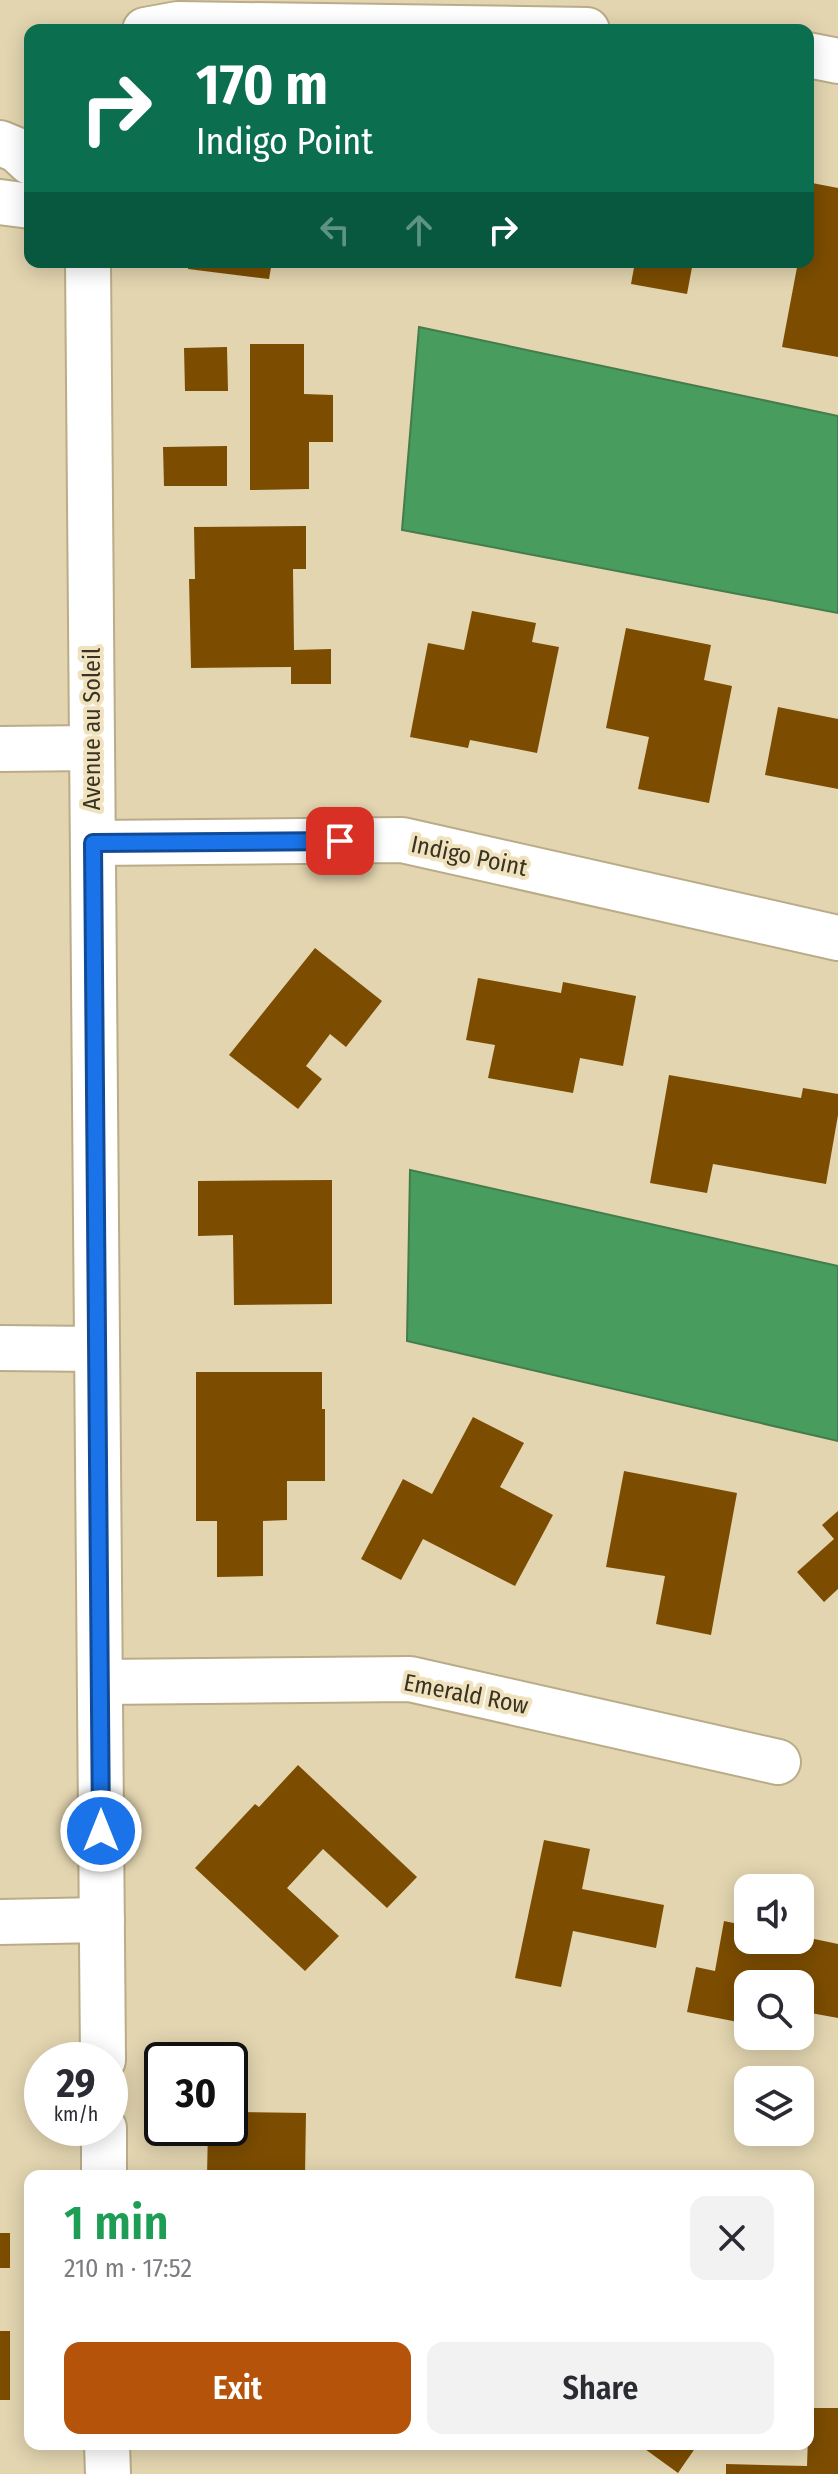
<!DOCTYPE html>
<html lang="en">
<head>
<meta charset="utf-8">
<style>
	:root { --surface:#fff; --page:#f2f2f3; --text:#2b2b33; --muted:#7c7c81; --accent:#b45309 }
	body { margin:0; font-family:"Fira Sans Condensed",sans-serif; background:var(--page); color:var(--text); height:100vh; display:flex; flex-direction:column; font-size:30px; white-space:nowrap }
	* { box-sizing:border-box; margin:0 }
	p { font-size:26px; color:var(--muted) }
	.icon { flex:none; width:44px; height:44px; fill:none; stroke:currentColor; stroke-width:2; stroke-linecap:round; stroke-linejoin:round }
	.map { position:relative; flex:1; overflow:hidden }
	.drawer { position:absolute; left:24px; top:2170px; width:790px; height:280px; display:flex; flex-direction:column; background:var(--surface); border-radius:16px; box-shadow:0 4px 20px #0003 }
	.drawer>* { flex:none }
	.banner { position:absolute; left:24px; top:24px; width:790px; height:244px; border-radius:16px; box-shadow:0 4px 20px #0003; background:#0b6e4f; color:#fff; overflow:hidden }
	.buttons { position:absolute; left:734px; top:1874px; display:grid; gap:16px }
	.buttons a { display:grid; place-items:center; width:80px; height:80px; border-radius:16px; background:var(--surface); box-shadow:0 4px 20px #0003; font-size:40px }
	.speed { position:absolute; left:24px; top:2042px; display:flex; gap:16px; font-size:40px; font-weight:700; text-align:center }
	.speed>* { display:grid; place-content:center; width:104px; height:104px; border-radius:50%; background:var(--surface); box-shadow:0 4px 20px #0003; line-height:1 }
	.speed small { font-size:20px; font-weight:400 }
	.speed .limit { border:4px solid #111; border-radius:12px; background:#fff; color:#111 }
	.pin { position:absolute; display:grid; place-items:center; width:68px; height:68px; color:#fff; margin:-34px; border-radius:16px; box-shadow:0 4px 12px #0006 }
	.me { position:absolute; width:88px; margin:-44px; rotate:0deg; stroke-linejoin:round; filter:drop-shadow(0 0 6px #0008) }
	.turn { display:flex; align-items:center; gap:28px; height:168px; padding:0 40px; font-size:36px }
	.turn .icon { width:104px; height:104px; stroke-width:2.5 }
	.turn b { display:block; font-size:56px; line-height:68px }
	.lanes { display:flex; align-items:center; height:76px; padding:0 40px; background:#0003; justify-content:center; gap:40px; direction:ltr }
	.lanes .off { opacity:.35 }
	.round { display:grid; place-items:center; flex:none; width:84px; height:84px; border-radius:16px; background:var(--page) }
	.summary { display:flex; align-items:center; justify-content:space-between; height:136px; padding:0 40px }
	h1 { font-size:48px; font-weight:600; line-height:60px; color:#1e9e55 }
	.primary-button { display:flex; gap:16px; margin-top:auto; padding:16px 40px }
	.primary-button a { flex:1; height:92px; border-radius:16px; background:var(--accent); color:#fff; font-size:32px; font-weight:600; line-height:92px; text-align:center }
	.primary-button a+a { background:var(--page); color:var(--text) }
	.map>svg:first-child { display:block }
	.water { fill:#489c5d; stroke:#447c4c; stroke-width:2 }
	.building { fill:#7c4d01 }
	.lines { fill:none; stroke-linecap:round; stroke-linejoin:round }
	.minor-casing { stroke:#baac88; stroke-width:48 }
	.minor { stroke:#fff; stroke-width:44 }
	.route-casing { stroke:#114b97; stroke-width:20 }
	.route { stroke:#1a73e8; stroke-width:14 }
	.labels { text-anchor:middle; stroke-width:8; stroke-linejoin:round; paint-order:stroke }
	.street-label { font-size:24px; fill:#393325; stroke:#f0e2bd }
</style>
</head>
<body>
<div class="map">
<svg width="838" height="2474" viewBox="0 0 838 2474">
	<rect width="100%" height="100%" fill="#e3d5b0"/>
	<g class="water">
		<polygon points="419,327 838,416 838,613 402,530"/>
		<polygon points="410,1170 838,1266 838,1441 407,1341"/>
	</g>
	<g class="building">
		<polygon points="812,183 838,188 838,357 782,347 798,262 808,262 808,204"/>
		<polygon points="189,262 272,262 269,279 188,269"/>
		<polygon points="635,262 693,262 687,294 631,284"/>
		<polygon points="250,344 304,344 304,394 333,395 333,442 309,442 309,489 250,490"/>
		<polygon points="227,347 228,391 185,391 184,348"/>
		<polygon points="227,446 227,486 164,486 163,447"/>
		<polygon points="306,526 306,569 293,569 294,650 331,649 331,684 291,684 291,667 191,668 189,579 195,579 194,527"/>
		<polygon points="472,611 536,623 532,642 559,647 537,753 470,740 468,748 410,737 428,643 464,650"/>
		<polygon points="626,628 711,645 704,680 732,686 709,803 638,789 649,737 606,728"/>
		<polygon points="778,707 838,719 838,789 765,775"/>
		<polygon points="315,948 382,1001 346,1047 330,1034 306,1066 322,1079 298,1109 229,1055"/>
		<polygon points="478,978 561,993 563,982 636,996 623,1066 580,1058 573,1093 488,1078 495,1045 466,1040"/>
		<polygon points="669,1075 801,1098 803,1088 838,1094 838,1115 826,1184 713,1164 707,1193 650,1183"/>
		<polygon points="332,1180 332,1304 234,1305 233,1235 198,1236 198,1181"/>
		<polygon points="196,1372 322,1372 322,1409 325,1409 325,1481 287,1481 287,1520 263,1521 263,1576 217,1577 217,1521 196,1521"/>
		<polygon points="473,1417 524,1443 500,1487 553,1515 515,1586 423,1539 401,1580 361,1559 403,1479 432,1494"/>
		<polygon points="624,1471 737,1493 711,1635 656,1624 665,1576 606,1567"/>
		<polygon points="838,1511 838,1589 824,1602 797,1572 834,1539 822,1525"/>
		<polygon points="298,1765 417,1877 387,1908 323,1849 287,1888 339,1936 305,1971 195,1868 255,1804 259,1807"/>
		<polygon points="544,1840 590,1849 582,1889 664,1905 656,1948 573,1931 561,1987 515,1978"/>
		<polygon points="724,1921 748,1926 748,1940 800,1940 800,1936 838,1944 838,2018 800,2011 800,1984 748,1984 748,2024 687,2012 696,1967 715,1971"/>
		<polygon points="230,2112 306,2113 305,2176 207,2176 208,2128 230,2128"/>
		<rect x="0" y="2233" width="10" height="35"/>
		<rect x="0" y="2331" width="10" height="69"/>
		<polygon points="809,2408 838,2408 838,2474 726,2474 726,2464 807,2466"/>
		<polygon points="638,2444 698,2444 678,2473"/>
	</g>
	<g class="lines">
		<defs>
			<g id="minor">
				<polyline points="145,30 178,24 587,30"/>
				<polyline points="808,55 838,61"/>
				<polyline points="0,143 17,150 30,162"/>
				<polyline points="0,202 30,206"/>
				<polyline points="88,262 103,2060"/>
				<polyline points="0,749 92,748"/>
				<polyline points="93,843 402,840 838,938"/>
				<polyline points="0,1348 97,1349"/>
				<polyline points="101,1682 410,1679 778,1762"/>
				<polyline points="0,1922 102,1920"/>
				<polyline points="104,2128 104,2176"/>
				<polyline points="107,2444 108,2474"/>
			</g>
		</defs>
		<use href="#minor" class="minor-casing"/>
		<use href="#minor" class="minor"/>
	</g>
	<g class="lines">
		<defs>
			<polyline id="route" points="101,1831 93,843 340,841"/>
		</defs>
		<use href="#route" class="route-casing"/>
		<use href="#route" class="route"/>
	</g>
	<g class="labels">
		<g class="street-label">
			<text transform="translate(92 729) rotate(-90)" y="8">Avenue au Soleil</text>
			<text transform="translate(469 856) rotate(12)" y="8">Indigo Point</text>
			<text transform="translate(466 1694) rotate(11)" y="8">Emerald Row</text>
		</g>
	</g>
</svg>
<div class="buttons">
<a><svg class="icon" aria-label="sound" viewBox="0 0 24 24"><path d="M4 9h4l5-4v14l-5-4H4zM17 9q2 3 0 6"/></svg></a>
<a><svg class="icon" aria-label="search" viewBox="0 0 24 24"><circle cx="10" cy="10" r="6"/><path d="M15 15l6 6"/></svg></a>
<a><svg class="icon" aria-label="layers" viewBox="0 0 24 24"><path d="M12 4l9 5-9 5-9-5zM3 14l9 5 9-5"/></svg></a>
</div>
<div class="speed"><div>29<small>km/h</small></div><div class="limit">30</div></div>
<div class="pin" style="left:340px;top:841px;background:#d93025"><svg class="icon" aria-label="arrive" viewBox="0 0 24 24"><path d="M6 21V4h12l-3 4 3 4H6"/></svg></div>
<svg class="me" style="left:101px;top:1831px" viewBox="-20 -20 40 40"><circle r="17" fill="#1a73e8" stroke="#fff" stroke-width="3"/><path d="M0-11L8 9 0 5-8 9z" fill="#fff"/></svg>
<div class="banner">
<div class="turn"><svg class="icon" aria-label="right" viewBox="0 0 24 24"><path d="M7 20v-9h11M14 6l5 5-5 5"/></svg><div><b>170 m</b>Indigo Point</div></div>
<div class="lanes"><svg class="icon off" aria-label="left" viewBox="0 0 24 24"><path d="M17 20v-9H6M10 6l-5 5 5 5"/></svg><svg class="icon off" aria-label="ahead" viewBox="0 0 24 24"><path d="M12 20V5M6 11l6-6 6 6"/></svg><svg class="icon" aria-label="right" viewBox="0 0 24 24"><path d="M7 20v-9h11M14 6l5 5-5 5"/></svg></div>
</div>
<section class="drawer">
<div class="summary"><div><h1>1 min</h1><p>210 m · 17:52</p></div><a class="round"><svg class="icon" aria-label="close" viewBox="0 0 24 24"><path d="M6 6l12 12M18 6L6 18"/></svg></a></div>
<div class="primary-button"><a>Exit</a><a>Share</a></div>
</section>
</div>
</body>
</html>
